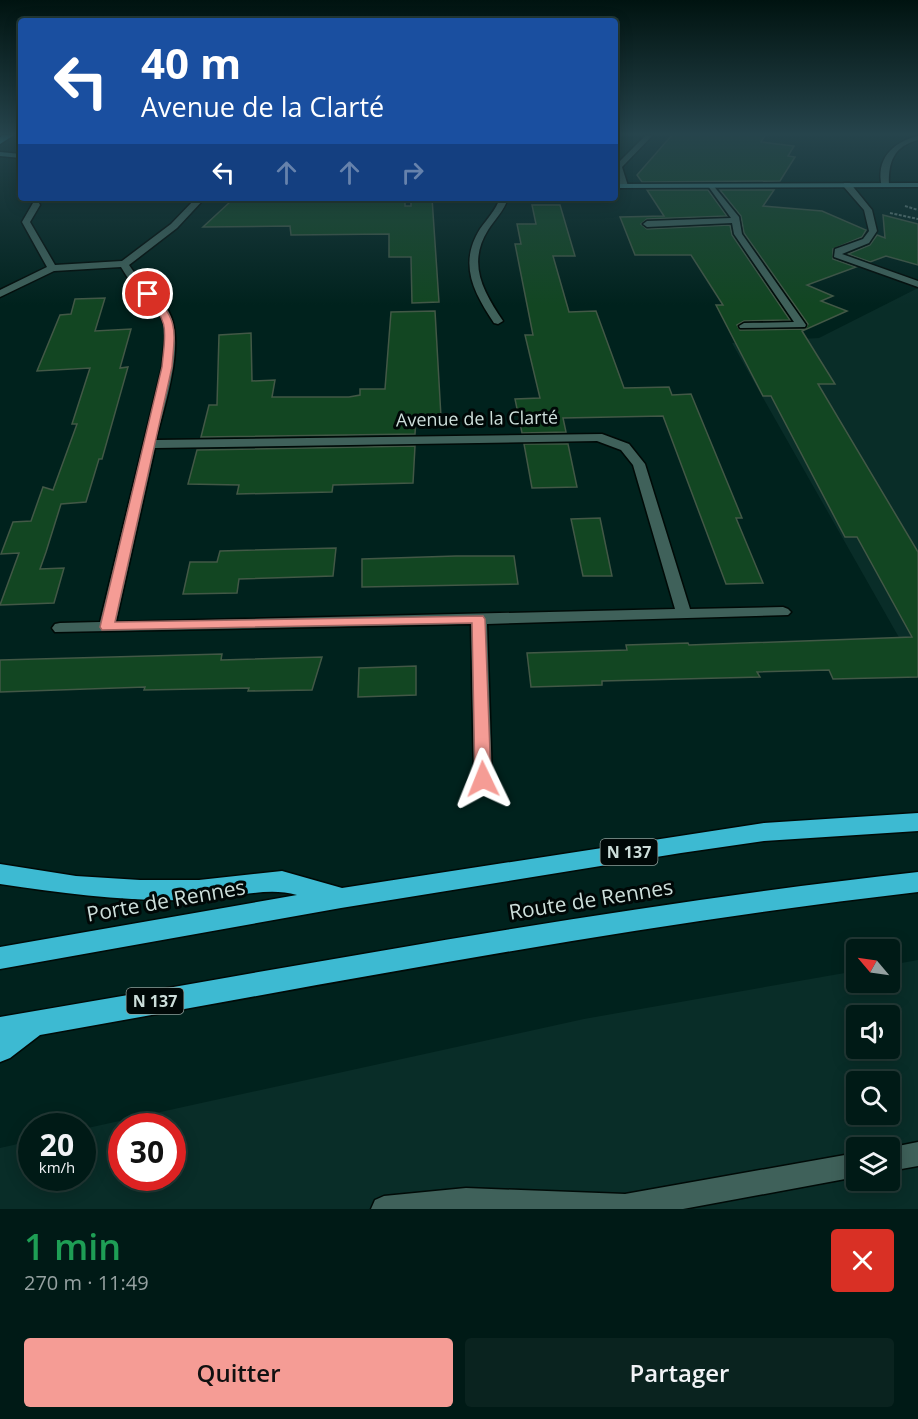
<!DOCTYPE html>
<html lang="fr">
<head>
<meta charset="utf-8">
<style>
	:root { --surface:#001a16; --page:#0a231f; --text:#f1f3f6; --muted:#95a1a1; --line:#223835; --accent:#f59c95 }
	body { margin:0; font-family:"Open Sans",sans-serif; background:var(--page); color:var(--text); height:100vh; display:flex; flex-direction:column; font-size:22px; white-space:nowrap }
	* { box-sizing:border-box; margin:0 }
	p { font-size:20px; color:var(--muted) }
	.icon { flex:none; width:33px; height:33px; fill:none; stroke:currentColor; stroke-width:2; stroke-linecap:round; stroke-linejoin:round }
	.map { position:relative; height:1209px; overflow:hidden }
	.sheet { display:flex; flex-direction:column; background:var(--surface); flex:1 }
	.sheet>* { flex:none }
	.hud { position:absolute; left:18px; top:18px; width:600px; height:183px; border-radius:6px; box-shadow:0 3px 15px #0003,0 0 0 2px var(--line); background:#1a4fa0; color:#fff; overflow:hidden }
	.needle { width:39px; rotate:299deg }
	.controls { position:absolute; left:846px; top:939px; display:grid; gap:12px }
	.controls a { display:grid; place-items:center; width:54px; height:54px; border-radius:6px; background:var(--surface); box-shadow:0 3px 15px #0003,0 0 0 2px var(--line); font-size:30px }
	.speed { position:absolute; left:18px; top:1113px; display:flex; gap:12px; font-size:30px; font-weight:700; text-align:center }
	.speed>* { display:grid; place-content:center; width:78px; height:78px; border-radius:50%; background:var(--surface); box-shadow:0 3px 15px #0003,0 0 0 2px var(--line); line-height:1 }
	.speed small { font-size:15px; font-weight:400 }
	.speed .limit { border:9px solid #d22; background:#fff; color:#111 }
	.pin { position:absolute; display:grid; place-items:center; width:51px; height:51px; color:#fff; margin:-26px; border:3px solid #fff; border-radius:50%; box-shadow:0 2px 6px #0007 }
	.me { position:absolute; width:66px; margin:-33px; rotate:358deg; stroke-linejoin:round; filter:drop-shadow(0 0 4px #0008) }
	.turn { display:flex; align-items:center; gap:21px; height:126px; padding:0 24px; font-size:27px }
	.turn .icon { width:78px; height:78px; stroke-width:2.5 }
	.turn b { display:block; font-size:42px; line-height:51px }
	.lanes { display:flex; align-items:center; height:57px; padding:0 24px; background:#0003; justify-content:center; gap:30px; direction:ltr }
	.lanes .off { opacity:.35 }
	.round { display:grid; place-items:center; flex:none; width:63px; height:63px; border-radius:6px; background:var(--page) }
	.headline { display:flex; align-items:center; justify-content:space-between; height:102px; padding:0 24px }
	h1 { font-size:36px; font-weight:600; line-height:45px; color:#1e9e55 }
	.primary-button { display:flex; gap:12px; margin-top:auto; padding:12px 24px }
	.primary-button a { flex:1; height:69px; border-radius:6px; background:var(--accent); color:#111; font-size:24px; font-weight:600; line-height:69px; text-align:center }
	.primary-button a+a { background:var(--page); color:var(--text) }
	.map>svg:first-child { display:block }
	.built { fill:#092d28; fill-rule:evenodd }
	.building { fill:#124622; stroke:#425846; stroke-width:1.5 }
	.lines { fill:none; stroke-linecap:round; stroke-linejoin:round }
	.lane-casing { stroke:#000a07; stroke-width:3 }
	.street-casing { stroke:#000a07; stroke-width:3 }
	.secondary-casing { stroke:#000a07; stroke-width:3 }
	.highway-casing { stroke:#000a07; stroke-width:3 }
	.path { stroke:#66807c; stroke-width:2; stroke-dasharray:3 1.5; stroke-linecap:butt }
	.lane { fill:#3f615a; fill-rule:evenodd }
	.street { fill:#3f615a; fill-rule:evenodd }
	.secondary { fill:#3e7c7e; fill-rule:evenodd }
	.highway { fill:#3dbad2; fill-rule:evenodd }
	.route { fill:#f59c95; stroke:#9f6561; stroke-width:1.5 }
	.labels { text-anchor:middle; stroke-width:6; stroke-linejoin:round; paint-order:stroke }
	.shield { fill:#000807; stroke:#8f9e9b; stroke-width:1.5 }
	.shield-label { font-size:16px; font-weight:bold; fill:#ccdeda }
	.street-label { font-size:18px; fill:#ccdeda; stroke:#000807 }
	.near-street-label { font-size:21px; fill:#ccdeda; stroke:#000807 }
</style>
</head>
<body>
<div class="map">
<svg width="918" height="1209" viewBox="0 0 918 1209">
	<rect width="100%" height="100%" fill="#00221d"/>
	<g class="built">
		<polygon points="918,288 918,671 732,343 819,338"/>
		<path d="M918,960V1209H0V1148L31,1141L32,1178H82L83,1129L584,1019L856,971V982H890V965ZM856,1016H890V1048H856ZM856,1082H890V1114H856ZM122,1126H172V1178H122ZM856,1148H890V1180H856Z"/>
	</g>
	<g class="building">
		<polygon points="672,135 765,135 761,142 794,146 788,156 795,157 780,181 642,182 637,175"/>
		<polygon points="647,190 708,190 727,216 647,219 641,224 647,229 730,225 732,235 790,320 744,321 737,325 740,330 805,329 808,324 744,233 741,216 720,190 774,190 763,206 822,211 866,230 862,237 833,249 833,259 856,267 807,285 833,296 821,301 847,311 802,331 835,384 818,384 918,552 918,677 833,679 829,670 757,672 760,677 602,681 602,685 531,687 527,653 627,650 626,645 688,643 689,645 912,637 857,537 845,537 771,396 763,396 716,305 723,305 691,255 635,255 620,217 664,216"/>
		<polygon points="411,198 432,198 439,302 412,303 411,257 389,257 389,234 291,235 290,226 203,227 231,201 235,199 405,199 405,206 411,206"/>
		<polygon points="532,205 560,205 575,256 553,256 569,312 596,311 624,388 669,387 672,395 691,394 742,518 736,518 763,583 726,584 663,416 563,418 566,432 522,433 515,399 540,398 525,335 533,335 515,244 521,244 517,224 536,224"/>
		<polygon points="883,215 918,224 918,265 886,256 870,262 848,254 870,245 877,235 885,238"/>
		<polygon points="105,298 95,331 131,329 120,368 128,367 102,459 99,459 86,502 61,504 46,552 40,569 64,568 54,603 0,605 19,553 1,554 13,522 31,521 43,487 53,490 77,424 72,424 90,368 37,371 60,315 71,314 75,299"/>
		<polygon points="435,311 441,417 416,418 415,434 201,437 209,405 217,405 219,335 251,333 252,381 275,380 272,397 349,397 360,395 360,389 385,389 391,312"/>
		<polygon points="524,444 568,444 577,487 532,488"/>
		<polygon points="415,446 413,483 333,485 332,492 237,494 239,485 188,484 197,450"/>
		<polygon points="600,518 612,576 583,576 571,519"/>
		<polygon points="336,548 333,576 239,579 237,593 183,594 190,562 217,562 220,551"/>
		<polygon points="456,556 514,556 518,584 362,587 362,559"/>
		<polygon points="222,654 221,660 322,657 312,690 248,691 249,688 144,690 145,687 0,692 0,660"/>
		<polygon points="416,666 416,695 358,697 359,668"/>
	</g>
	<g class="lines">
		<defs>
			<g id="lane">
				<path d="M918,136V140C894,146 888,162 889,185L882,187C875,159 893,142 918,136Z"/>
				<polygon points="844,183 850,183 872,210 877,231 869,243 842,254 918,281 918,287 834,257 835,249 863,239 869,231 864,210 844,187"/>
				<polygon points="918,1142 918,1166 890,1171 888,1148"/>
				<polygon points="856,1153 856,1177 683,1209 371,1209 375,1200 384,1196 466,1188 625,1194"/>
			</g>
			<g id="street">
				<polygon points="646,135 653,135 622,167 628,186 621,188 615,166"/>
				<polygon points="712,184 739,217 742,234 806,325 805,327 740,328 739,326 744,323 794,322 734,234 732,223 647,227 643,224 647,221 731,218 708,186"/>
				<path d="M196,198H205L177,228L129,265C139,281 154,291 165,306C189,336 164,406 156,440L602,434L629,444L645,464L690,609L783,607L788,609L791,612L788,615L487,624L492,779L489,784L483,786L477,784L474,779L471,624L55,632L52,628L55,624L60,623L100,622L162,367L166,329L158,309L131,283L121,267L54,271L0,297V290L47,267L22,222L33,203H39L40,205L30,222L55,265L122,261L171,224ZM597,441L621,450L633,465L675,609L116,622L155,448Z"/>
				<path d="M500,198H508C504,211 495,219 488,230C467,263 483,292 503,321L498,324L494,323C474,293 458,264 480,229C487,219 496,210 500,198Z"/>
			</g>
			<g id="secondary">
				<polygon points="0,152 21,154 21,158 0,156"/>
				<polygon points="918,183 918,187 615,188 615,184"/>
			</g>
			<g id="highway">
				<polygon points="3,135 14,135 0,144 0,137"/>
				<path d="M918,813V831L764,841L681,853L341,908L0,969V947L297,895C265,886 230,899 197,900C130,902 66,894 0,884V864L76,876L140,880H199L282,871L342,888L764,823Z"/>
				<path d="M918,872V892C623,926 333,983 40,1035L10,1058L0,1062V1017C306,965 610,906 918,872Z"/>
			</g>
		</defs>
		<use href="#lane" class="lane-casing"/>
		<use href="#street" class="street-casing"/>
		<use href="#secondary" class="secondary-casing"/>
		<use href="#highway" class="highway-casing"/>
		<g class="path">
			<polyline points="905,206 918,210"/>
			<polyline points="890,213 918,219"/>
		</g>
		<use href="#lane" class="lane"/>
		<use href="#street" class="street"/>
		<use href="#secondary" class="secondary"/>
		<use href="#highway" class="highway"/>
	</g>
	<linearGradient id="sky" x2="0" y2="1"><stop stop-color="#001310"/><stop offset="0.44" stop-color="#26444c"/><stop offset="1" stop-color="#26444c" stop-opacity="0"/></linearGradient>
	<rect width="918" height="305" fill="url(#sky)"/>
	<path class="route" d="M145,292H151C179,320 175,330 172,367L115,622L483,616L485,619L491,779L489,783L483,785L477,783L475,779L472,623L102,630L100,627L162,367C165,333 171,322 145,296Z"/>
	<g class="labels">
		<g class="shield">
			<rect x="600.5" y="839" width="57" height="26" rx="4.5"/>
			<rect x="126.5" y="988" width="57" height="26" rx="4.5"/>
		</g>
		<g class="shield-label">
			<text x="629" y="858">N 137</text>
			<text x="155" y="1007">N 137</text>
		</g>
		<g class="street-label">
			<text transform="translate(477 419) rotate(-1)" y="6">Avenue de la Clarté</text>
		</g>
		<g class="near-street-label">
			<text transform="translate(591 900) rotate(-9)" y="7">Route de Rennes</text>
			<text transform="translate(166 901) rotate(-10)" y="7">Porte de Rennes</text>
		</g>
	</g>
</svg>
<div class="controls">
<a><svg class="needle" viewBox="-14 -14 28 28"><path d="M0-13l5 13h-10z" fill="#e53935"/><path d="M0 13l5-13h-10z" fill="#95a1a1"/></svg></a>
<a><svg class="icon" aria-label="sound" viewBox="0 0 24 24"><path d="M4 9h4l5-4v14l-5-4H4zM17 9q2 3 0 6"/></svg></a>
<a><svg class="icon" aria-label="search" viewBox="0 0 24 24"><circle cx="10" cy="10" r="6"/><path d="M15 15l6 6"/></svg></a>
<a><svg class="icon" aria-label="layers" viewBox="0 0 24 24"><path d="M12 4l9 5-9 5-9-5zM3 14l9 5 9-5"/></svg></a>
</div>
<div class="speed"><div>20<small>km/h</small></div><div class="limit">30</div></div>
<div class="pin" style="left:148px;top:294px;background:#d93025"><svg class="icon" aria-label="arrive" viewBox="0 0 24 24"><path d="M6 21V4h12l-3 4 3 4H6"/></svg></div>
<svg class="me" style="left:483px;top:779px" viewBox="-20 -20 40 40"><path d="M0-17L14 15 0 8-14 15z" fill="#f59c95" stroke="#fff" stroke-width="4"/></svg>
<div class="hud">
<div class="turn"><svg class="icon" aria-label="left" viewBox="0 0 24 24"><path d="M17 20v-9H6M10 6l-5 5 5 5"/></svg><div><b>40 m</b>Avenue de la Clarté</div></div>
<div class="lanes"><svg class="icon" aria-label="left" viewBox="0 0 24 24"><path d="M17 20v-9H6M10 6l-5 5 5 5"/></svg><svg class="icon off" aria-label="ahead" viewBox="0 0 24 24"><path d="M12 20V5M6 11l6-6 6 6"/></svg><svg class="icon off" aria-label="ahead" viewBox="0 0 24 24"><path d="M12 20V5M6 11l6-6 6 6"/></svg><svg class="icon off" aria-label="right" viewBox="0 0 24 24"><path d="M7 20v-9h11M14 6l5 5-5 5"/></svg></div>
</div>
</div>
<section class="sheet">
<div class="headline"><div><h1>1 min</h1><p>270 m · 11:49</p></div><a class="round" style="background:#d93025;color:#fff"><svg class="icon" aria-label="close" viewBox="0 0 24 24"><path d="M6 6l12 12M18 6L6 18"/></svg></a></div>
<div class="primary-button"><a>Quitter</a><a>Partager</a></div>
</section>
</body>
</html>
